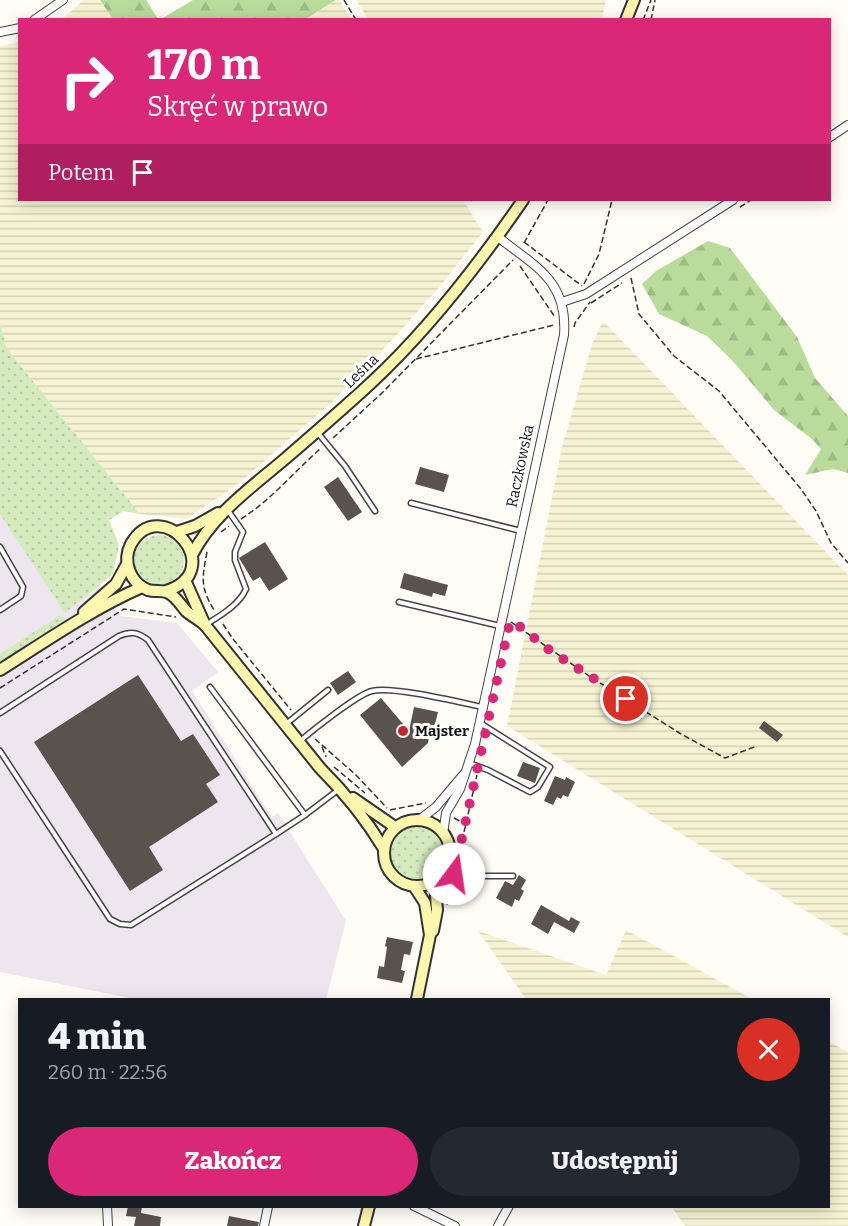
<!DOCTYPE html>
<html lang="pl">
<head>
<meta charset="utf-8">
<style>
	:root { --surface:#171b24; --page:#242831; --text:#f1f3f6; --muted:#9ea1a6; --accent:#db2777 }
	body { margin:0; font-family:Bitter,serif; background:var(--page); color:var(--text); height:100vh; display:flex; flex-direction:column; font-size:22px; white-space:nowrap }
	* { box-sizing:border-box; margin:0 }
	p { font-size:20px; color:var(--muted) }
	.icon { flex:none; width:33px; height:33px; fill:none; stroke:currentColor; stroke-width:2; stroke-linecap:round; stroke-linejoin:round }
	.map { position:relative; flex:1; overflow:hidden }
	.side { position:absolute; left:18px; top:998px; width:812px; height:210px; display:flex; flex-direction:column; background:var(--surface); border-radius:0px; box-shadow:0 3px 15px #0003 }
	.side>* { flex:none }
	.hud { position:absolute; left:18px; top:18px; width:813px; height:183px; border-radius:0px; box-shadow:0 3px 15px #0003; background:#db2777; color:#fff; overflow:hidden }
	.pin { position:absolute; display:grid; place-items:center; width:51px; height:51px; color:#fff; margin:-26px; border:3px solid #fff; border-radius:50%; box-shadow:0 2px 6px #0007 }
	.me { position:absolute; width:66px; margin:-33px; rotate:14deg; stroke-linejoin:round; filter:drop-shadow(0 0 4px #0008) }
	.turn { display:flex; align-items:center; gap:21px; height:126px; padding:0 30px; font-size:27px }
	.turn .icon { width:78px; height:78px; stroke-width:2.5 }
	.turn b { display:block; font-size:42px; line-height:51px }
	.then { display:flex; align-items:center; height:57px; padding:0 30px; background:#0003; gap:12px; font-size:22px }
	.round { display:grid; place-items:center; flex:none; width:63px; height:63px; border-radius:32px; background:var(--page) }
	.head { display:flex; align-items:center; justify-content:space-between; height:102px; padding:0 30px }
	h1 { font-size:36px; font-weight:800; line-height:45px }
	.button { display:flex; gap:12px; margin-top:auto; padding:12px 30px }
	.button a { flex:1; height:69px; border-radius:36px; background:var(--accent); color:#fff; font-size:24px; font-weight:800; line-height:69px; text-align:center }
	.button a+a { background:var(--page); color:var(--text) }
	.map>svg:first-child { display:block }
	.industrial { fill:#eee6ef }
	.farmland { fill:url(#farmland-rules) }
	.grass { fill:url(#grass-dots) }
	.forest { fill:url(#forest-firs) }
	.building { fill:#5a524d }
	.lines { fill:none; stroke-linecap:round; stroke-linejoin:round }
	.lane-casing { stroke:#444; stroke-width:7 }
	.street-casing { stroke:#444; stroke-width:10 }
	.secondary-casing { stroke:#333; stroke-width:14 }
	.path { stroke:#333; stroke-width:1.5; stroke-dasharray:6 3; stroke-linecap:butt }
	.lane { stroke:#fff; stroke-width:4 }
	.street { stroke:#fff; stroke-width:8 }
	.secondary { stroke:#fff6b0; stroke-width:10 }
	.route { stroke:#db2777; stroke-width:10; stroke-dasharray:0 18 }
	.poi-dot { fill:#c4262e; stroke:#fff; stroke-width:2 }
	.labels { text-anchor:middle; stroke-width:6; stroke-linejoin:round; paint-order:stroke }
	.street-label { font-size:15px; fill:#111; stroke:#fff }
	.poi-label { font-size:15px; font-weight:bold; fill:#111; stroke:#fff; text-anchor:start }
</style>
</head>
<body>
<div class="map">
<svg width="848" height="1226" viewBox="0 0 848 1226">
	<defs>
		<pattern id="farmland-rules" width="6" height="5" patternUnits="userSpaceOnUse" patternTransform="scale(1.5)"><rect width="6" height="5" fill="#f6f3d4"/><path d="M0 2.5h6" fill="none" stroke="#d2cfb5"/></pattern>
		<pattern id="grass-dots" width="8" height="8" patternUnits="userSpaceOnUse" patternTransform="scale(1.5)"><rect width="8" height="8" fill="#d5ebbd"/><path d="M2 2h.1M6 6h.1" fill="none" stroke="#b6c8a1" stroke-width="1.8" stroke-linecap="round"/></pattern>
		<pattern id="forest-firs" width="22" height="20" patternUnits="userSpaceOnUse" patternTransform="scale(1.5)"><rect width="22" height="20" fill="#b9dc9c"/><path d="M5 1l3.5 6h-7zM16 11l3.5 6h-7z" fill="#9ebc85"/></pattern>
	</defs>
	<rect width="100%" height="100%" fill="#fffdf5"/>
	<polygon class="industrial" points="0,449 121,616 177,623 218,672 192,691 272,817 278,813 346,921 326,999 135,999 0,972"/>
	<g class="farmland">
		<polygon points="84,0 100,0 113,19 61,20"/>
		<polygon points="336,0 339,0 351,19 306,20"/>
		<polygon points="356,0 606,0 602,19 369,20"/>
		<polygon points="19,42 20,200 463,200 483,232 441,285 394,338 333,401 238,484 186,519 140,514 7,349 0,322 0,46"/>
		<polygon points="603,321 848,575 848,937 507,726 562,447 592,344"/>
		<polygon points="626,930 752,999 526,999 478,931 606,975"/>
		<polygon points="828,1041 848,1052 848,1226 685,1226 671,1206 828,1206"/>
	</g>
	<g class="grass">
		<polygon points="0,322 7,349 140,514 123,511 109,520 119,545 113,574 65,613 0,514"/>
		<circle cx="159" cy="560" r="25"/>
		<polygon points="60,615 66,620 0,663 0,654"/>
		<circle cx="417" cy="853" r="33"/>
	</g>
	<g class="forest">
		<polygon points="100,0 146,0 158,19 113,19"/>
		<polygon points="193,0 336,0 306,19 161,19"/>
		<polygon points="708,241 730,248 797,337 815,378 848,416 848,473 833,469 805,475 821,449 812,439 774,410 732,360 707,336 659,314 642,284 656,271"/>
	</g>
	<g class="building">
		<polygon points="420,467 449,475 444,492 415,484"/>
		<polygon points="338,477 362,512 348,521 324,487"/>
		<polygon points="265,542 288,579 269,591 260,577 253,581 239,558"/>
		<polygon points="404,573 448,585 445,596 433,593 432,597 400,588"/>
		<polygon points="348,671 356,682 338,695 330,683"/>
		<polygon points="138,675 181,741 193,734 220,775 206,784 218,802 149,847 163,870 130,891 34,742"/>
		<polygon points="381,698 409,731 414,707 438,712 432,737 429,737 428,743 402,767 360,715"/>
		<polygon points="764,721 783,735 777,742 759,728"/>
		<polygon points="523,762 540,768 535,783 517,776"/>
		<polygon points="555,776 565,780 566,777 575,782 568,797 563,795 561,799 557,797 553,805 544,801"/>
		<polygon points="519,875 526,880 521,889 524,891 519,901 515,899 512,907 496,898 505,881 513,885"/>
		<polygon points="541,905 569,921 571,917 580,922 574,933 554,922 548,934 531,924"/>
		<polygon points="387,937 413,942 410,955 404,954 401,970 405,971 402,983 377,978 379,966 384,967 387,947 385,946"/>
		<polygon points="128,1206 142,1206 141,1213 161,1217 160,1226 134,1226 136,1217 126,1216"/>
		<polygon points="229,1216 259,1222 258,1226 227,1226"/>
	</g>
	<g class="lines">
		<defs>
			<g id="lane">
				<polyline points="317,432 345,466 375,511"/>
				<polyline points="411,503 521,531"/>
				<polyline points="0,547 23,587 21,596 0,610"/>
				<polyline points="399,602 500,626"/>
				<path d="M207,624C221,615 239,605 246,589L235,560V552L243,532L229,512"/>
				<polyline points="210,687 305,815 276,834"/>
				<path d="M0,713L119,636C131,631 138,632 148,640L276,834L131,925L120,924L110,919L0,751"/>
				<polyline points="286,724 328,690"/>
				<path d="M300,741C313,730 358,694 372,691C393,686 458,702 482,707"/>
				<polyline points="469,763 488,770 530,792 538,787 550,767 480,723"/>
				<polyline points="305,815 338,790"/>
				<polyline points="444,871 459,876 513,876"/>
			</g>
			<g id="street">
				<polyline points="34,20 63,0"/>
				<polyline points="0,32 20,28"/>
				<polyline points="830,137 848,125"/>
				<polyline points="562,302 586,294 733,200"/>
				<polyline points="419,820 436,807 463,775"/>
				<path d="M443,834L446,813L460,789L475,744L564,335C568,281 536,267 498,237"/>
				<polyline points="107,1206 108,1226"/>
				<polyline points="414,1206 455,1226"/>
				<polyline points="264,1226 268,1207"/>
				<polyline points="498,1226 509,1206"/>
			</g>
			<g id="secondary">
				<polyline points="626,20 634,0"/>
				<polyline points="177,532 195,526 218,513"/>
				<path d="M192,555C213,514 252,487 286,458C315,433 344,408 372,382C430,328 479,264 523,200"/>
				<path d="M185,580L205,625L320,768C345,793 366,819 384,849"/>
				<path d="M166,591C230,571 161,491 131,544C122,561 130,583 148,590C154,592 161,590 166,592C174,594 181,605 186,611C192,616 199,620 205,625"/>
				<polyline points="84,612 116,584 127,564"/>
				<path d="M0,670C46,641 92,609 142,587"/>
				<polyline points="353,798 395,827"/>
				<circle cx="417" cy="853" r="33"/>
				<polyline points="414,886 425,903 430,935 417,999"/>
				<polyline points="433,931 437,910 435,881"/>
				<polyline points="364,1226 369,1206"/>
			</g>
		</defs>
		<use href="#lane" class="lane-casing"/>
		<use href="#street" class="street-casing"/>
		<use href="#secondary" class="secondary-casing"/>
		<g class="path">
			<polyline points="344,0 356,20"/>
			<polyline points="643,20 651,0"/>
			<polyline points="651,20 655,0"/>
			<polyline points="471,200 472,201"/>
			<polyline points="740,207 751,200"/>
			<polyline points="524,242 582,286"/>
			<polyline points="524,243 548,200"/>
			<polyline points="520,266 555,317"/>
			<polyline points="631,278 639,314 674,356 719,391 801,489 816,511 831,543 848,563"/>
			<polyline points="584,284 599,254 612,200"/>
			<polyline points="591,303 622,283"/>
			<polyline points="574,327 575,323 590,302"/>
			<polyline points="416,359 554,325"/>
			<polyline points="333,438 383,392 513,260"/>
			<path d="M241,519C271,500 294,472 320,449"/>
			<polyline points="221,532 229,526"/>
			<path d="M207,552C202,578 200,587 214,610"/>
			<polyline points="511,622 589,676 681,734 725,758 757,746"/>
			<polyline points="223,624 233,639 291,710"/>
			<polyline points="0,688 124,609 176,617"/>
			<polyline points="315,739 356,775 387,808"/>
			<polyline points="322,747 326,757"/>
			<polyline points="334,767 365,793"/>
			<polyline points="390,810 426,803"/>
			<polyline points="454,818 465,824"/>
			<polyline points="456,867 477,775"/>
			<polyline points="447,905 453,880"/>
		</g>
		<use href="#lane" class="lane"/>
		<use href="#street" class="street"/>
		<use href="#secondary" class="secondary"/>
	</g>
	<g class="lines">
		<polyline class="route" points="454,874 510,622 514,622 552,652 626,699"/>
	</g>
	<circle class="poi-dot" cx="403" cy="731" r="6"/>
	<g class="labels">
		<g class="street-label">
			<text transform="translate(361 371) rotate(-44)" y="5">Leśna</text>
			<text transform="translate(520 466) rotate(-78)" y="5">Raczkowska</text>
		</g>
		<g class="poi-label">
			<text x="415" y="736">Majster</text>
		</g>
	</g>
</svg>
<div class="pin" style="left:626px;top:699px;background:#d93025"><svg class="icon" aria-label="arrive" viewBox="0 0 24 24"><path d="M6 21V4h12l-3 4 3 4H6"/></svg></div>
<svg class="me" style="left:454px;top:874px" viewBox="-20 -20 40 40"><circle r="19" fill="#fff"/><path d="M0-13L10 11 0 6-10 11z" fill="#db2777"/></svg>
<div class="hud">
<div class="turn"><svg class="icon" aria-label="right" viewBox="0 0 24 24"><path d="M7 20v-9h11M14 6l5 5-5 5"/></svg><div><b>170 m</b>Skręć w prawo</div></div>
<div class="then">Potem<svg class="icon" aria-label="arrive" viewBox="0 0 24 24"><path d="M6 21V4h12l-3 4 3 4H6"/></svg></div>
</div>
<section class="side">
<div class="head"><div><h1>4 min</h1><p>260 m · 22:56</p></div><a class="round" style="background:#d93025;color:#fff"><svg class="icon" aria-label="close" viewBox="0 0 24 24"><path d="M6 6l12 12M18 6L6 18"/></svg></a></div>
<div class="button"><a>Zakończ</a><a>Udostępnij</a></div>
</section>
</div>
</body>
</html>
